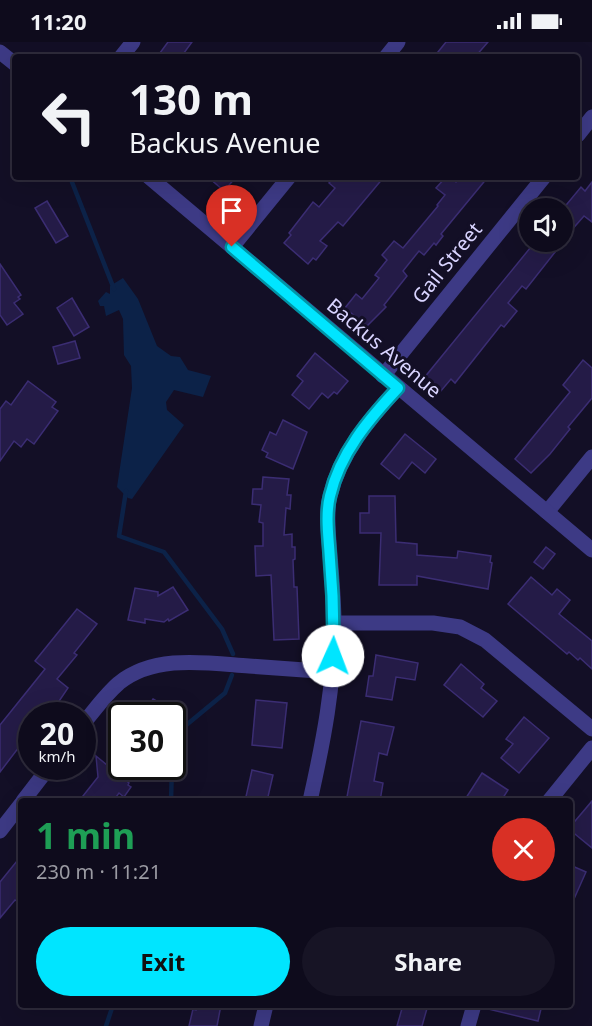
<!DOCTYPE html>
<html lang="en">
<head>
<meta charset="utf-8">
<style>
	:root { --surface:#0e0b1c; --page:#171425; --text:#f1f3f6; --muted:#9b9ba3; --line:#2e2b3b; --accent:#00e5ff }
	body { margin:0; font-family:"Noto Sans",sans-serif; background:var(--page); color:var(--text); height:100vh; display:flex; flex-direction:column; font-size:22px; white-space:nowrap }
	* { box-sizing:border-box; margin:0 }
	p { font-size:20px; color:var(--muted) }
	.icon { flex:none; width:33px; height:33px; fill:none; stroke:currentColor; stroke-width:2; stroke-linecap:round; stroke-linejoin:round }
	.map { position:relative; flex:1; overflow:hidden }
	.drawer { position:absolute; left:18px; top:756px; width:555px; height:210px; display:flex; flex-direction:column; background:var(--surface); border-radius:6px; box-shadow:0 6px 24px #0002,0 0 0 2px var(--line) }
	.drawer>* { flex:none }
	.banner { position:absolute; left:12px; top:12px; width:568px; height:126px; border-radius:6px; box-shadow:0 6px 24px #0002,0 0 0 2px var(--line); background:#0e0b1c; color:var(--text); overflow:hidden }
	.tools { position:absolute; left:519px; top:156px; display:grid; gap:12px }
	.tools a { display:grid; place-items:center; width:54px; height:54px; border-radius:50%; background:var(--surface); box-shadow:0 6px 24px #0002,0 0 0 2px var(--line); font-size:30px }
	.speed { position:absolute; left:18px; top:660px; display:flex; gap:12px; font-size:30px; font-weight:700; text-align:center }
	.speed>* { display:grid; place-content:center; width:78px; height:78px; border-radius:50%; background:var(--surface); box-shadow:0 6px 24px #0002,0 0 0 2px var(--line); line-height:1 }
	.speed small { font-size:15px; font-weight:400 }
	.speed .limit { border:3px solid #111; border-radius:9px; background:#fff; color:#111 }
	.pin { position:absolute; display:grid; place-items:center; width:51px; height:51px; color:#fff; margin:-62px -26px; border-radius:50% 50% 50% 0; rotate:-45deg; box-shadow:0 0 6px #0007 }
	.pin .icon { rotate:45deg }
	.me { position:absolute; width:66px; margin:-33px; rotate:2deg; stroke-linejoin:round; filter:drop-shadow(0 0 4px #0008) }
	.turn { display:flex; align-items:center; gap:21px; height:126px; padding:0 18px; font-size:27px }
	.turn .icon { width:78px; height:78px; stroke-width:2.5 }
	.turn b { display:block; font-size:42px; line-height:51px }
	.round { display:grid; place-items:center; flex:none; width:63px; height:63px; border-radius:32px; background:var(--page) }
	.summary { display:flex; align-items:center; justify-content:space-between; height:102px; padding:0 18px }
	h1 { font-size:36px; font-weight:700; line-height:45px; color:#1e9e55 }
	.cta { display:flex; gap:12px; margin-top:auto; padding:12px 18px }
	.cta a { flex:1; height:69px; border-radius:36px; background:var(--accent); color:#111; font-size:24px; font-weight:700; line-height:69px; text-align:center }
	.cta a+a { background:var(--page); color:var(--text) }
	.status { display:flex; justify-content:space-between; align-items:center; height:42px; padding:0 30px; background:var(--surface); direction:ltr }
	.status svg { height:16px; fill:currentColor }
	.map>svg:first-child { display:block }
	.water { fill:#0c2248 }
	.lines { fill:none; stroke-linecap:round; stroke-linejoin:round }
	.stream { stroke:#0c2248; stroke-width:4.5 }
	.building { fill:#241b47; stroke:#3b2d73; stroke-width:1.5 }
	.minor { stroke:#3d3a85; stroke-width:15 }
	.tertiary { stroke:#3d3a85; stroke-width:15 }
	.route-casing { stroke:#0095a6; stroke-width:15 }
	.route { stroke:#00e5ff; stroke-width:10 }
	.labels { text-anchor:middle; stroke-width:6; stroke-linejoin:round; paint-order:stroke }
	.street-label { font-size:20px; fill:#d9d4ff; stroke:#130f26 }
</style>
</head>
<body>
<div class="status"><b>11:20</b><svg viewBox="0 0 49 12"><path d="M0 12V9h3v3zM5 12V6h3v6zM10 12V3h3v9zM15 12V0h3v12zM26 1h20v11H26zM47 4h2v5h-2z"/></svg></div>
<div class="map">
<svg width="592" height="984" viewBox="0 0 592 984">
	<rect width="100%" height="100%" fill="#130f26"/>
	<polygon class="water" points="123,236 138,257 157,304 171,314 180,315 188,328 211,334 203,355 174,348 166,360 167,368 184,383 132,457 128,456 117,445 132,346 131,324 124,313 123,277 119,268 106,274 104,264 100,264 98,259 106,250 110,252 110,244"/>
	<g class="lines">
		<g class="stream">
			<polyline points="70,135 114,247"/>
			<polyline points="126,449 119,494 164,510 222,587 233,612"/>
			<polyline points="172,699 173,694 225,651 232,633"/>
			<polyline points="171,759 172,724"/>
			<polyline points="106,984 113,963"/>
		</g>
	</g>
	<g class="building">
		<polygon points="168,0 192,0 181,15 157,15"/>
		<polygon points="446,0 488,0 475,15 444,15 438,10"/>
		<polygon points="208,135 236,135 224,149"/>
		<polygon points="334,135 384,135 343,184 338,180 320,199 327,204 316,218 313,216 308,222 284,201 291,193 289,191 313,160 319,165 335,146 329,141"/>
		<polygon points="446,135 450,135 456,140 460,135 488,135 441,192 443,194 436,203 434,201 424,213 419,209 403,229 407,234 384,263 386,265 367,284 345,266 356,252 362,257 379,236 375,233 387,218 382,213 394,199 403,206 438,164 437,163 445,153 436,146"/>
		<polygon points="592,140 592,180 584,174 562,199 562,168 581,145 585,149"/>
		<polygon points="47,159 68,194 56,201 35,166"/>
		<polygon points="535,200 563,200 526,247 522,244 508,261 517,269 504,285 501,283 455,341 451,337 440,350 424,336"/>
		<polygon points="0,222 21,253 18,255 20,257 14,261 23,272 7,283 0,273"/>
		<polygon points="72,256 89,285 74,294 57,266"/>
		<polygon points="75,299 80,316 58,322 53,305"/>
		<polygon points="315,311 348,339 337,352 334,350 328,356 322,351 309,367 292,353 303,339 297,334"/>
		<polygon points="583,318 592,326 592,356 568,385 570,387 550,412 531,431 515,417 570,350 563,343"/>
		<polygon points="28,339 56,360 52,365 58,369 34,402 27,397 21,405 14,399 0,419 0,367 6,359 11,363"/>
		<polygon points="283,378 307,390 293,427 266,415 268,411 262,408 270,390 276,393"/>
		<polygon points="405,392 436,417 425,431 412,420 399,437 381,422"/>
		<polygon points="263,435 289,437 287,453 291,453 290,467 286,466 284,493 292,492 292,505 295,505 295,517 293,518 294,545 297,545 299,597 274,598 271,533 256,534 255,504 263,504 263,481 259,480 261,463 252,462 253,447 262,447"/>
		<polygon points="369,454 395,454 396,500 417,502 417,513 457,516 458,509 491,514 490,520 492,521 488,547 417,534 417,543 379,543 381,491 360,491 360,471 369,471"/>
		<polygon points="546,505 555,512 543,527 534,520"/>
		<polygon points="531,535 552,553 557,547 570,558 559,572 592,599 592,627 580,616 578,618 569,610 567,612 508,562"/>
		<polygon points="173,545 188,568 169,579 168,577 164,580 145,577 145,581 128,578 135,546 158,550 158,554"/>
		<polygon points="77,567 97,582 74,611 77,613 57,637 68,646 49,674 32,674 32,688 0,730 0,683 45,627 35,619"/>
		<polygon points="376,613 418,621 415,638 396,635 392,658 366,654 369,634 373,634"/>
		<polygon points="461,622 484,642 481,646 497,659 483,675 444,643"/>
		<polygon points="153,657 167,665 161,674 143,674"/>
		<polygon points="256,658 287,661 282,706 252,703"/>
		<polygon points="524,675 549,696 519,731 501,716 513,702 506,697"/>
		<polygon points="361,679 394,685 387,713 379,711 374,739 383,741 380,759 348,759 349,755 347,755"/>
		<polygon points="96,714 129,741 128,743 131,745 124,755 119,751 113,759 79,759 98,735"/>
		<polygon points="252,728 273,733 267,759 245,759"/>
		<polygon points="482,731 508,748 501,759 464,759"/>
		<polygon points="592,759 592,806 570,788 570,785"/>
		<polygon points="21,814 21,862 15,858 0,876 0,840"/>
		<polygon points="570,823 586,830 570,866"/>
		<polygon points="197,963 221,963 217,984 189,984 193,967 196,968"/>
		<polygon points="403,963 428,963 422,984 397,984"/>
		<polygon points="489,963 542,963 538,979 488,967"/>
	</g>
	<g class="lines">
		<g class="minor">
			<polyline points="121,15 133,0"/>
			<polyline points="386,15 398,0"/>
			<polyline points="578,93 592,75"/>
			<polyline points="232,205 289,135"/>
			<polyline points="383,334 544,135"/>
			<polyline points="547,470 592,415"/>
			<polyline points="334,581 433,581 460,585 485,598 592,687"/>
			<path d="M82,683C94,669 105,653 119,641C155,612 207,621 249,624C277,626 305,628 332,630"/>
			<polyline points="23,759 50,724"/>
			<path d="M310,759C323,701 335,642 334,582C334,555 331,527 329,500C328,485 326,468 330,454C340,412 369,377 398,346"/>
			<polyline points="549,759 592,706"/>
			<polyline points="0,789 21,762"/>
			<polyline points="261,984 266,963"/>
			<polyline points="468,984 474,963"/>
		</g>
		<g class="tertiary">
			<polyline points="0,10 15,22"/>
			<polyline points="149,135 592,508"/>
		</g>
	</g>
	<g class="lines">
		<defs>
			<path id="route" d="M232,205L398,346C369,377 340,411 330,454C325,474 329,497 330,518C333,550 334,582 333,614"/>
		</defs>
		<use href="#route" class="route-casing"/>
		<use href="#route" class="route"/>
	</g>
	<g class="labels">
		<g class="street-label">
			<text transform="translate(447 221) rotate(-51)" y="7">Gail Street</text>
			<text transform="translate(384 306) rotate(40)" y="7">Backus Avenue</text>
		</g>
	</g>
</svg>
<div class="tools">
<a><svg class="icon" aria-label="sound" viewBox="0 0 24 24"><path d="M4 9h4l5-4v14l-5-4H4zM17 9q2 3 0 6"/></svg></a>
</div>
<div class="speed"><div>20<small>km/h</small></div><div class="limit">30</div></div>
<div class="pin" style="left:232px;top:205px;background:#d93025"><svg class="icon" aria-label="arrive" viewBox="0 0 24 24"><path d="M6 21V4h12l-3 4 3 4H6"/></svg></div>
<svg class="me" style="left:333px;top:614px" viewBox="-20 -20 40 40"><circle r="19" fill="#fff"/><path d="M0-13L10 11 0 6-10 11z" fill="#00e5ff"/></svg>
<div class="banner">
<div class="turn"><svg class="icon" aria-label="left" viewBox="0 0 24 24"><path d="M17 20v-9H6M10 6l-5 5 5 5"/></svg><div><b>130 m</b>Backus Avenue</div></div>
</div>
<section class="drawer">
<div class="summary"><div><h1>1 min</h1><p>230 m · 11:21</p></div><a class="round" style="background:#d93025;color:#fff"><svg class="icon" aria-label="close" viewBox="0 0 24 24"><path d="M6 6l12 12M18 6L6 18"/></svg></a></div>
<div class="cta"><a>Exit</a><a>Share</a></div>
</section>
</div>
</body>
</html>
